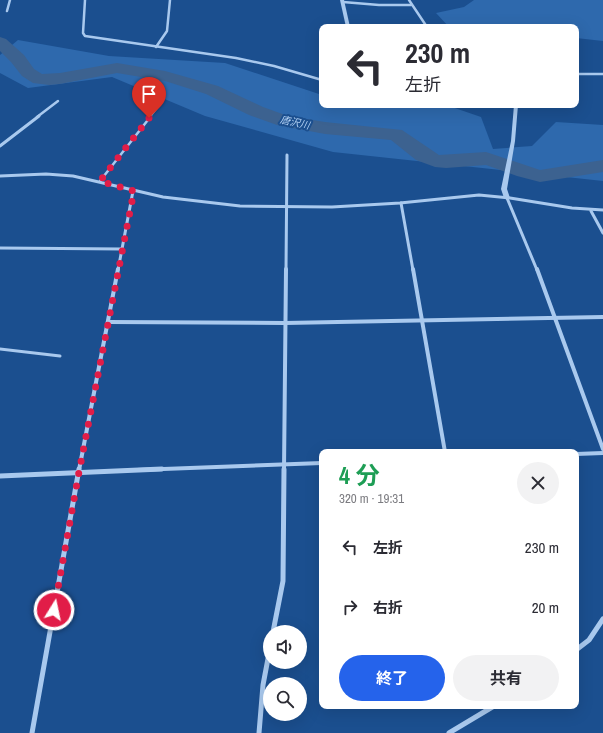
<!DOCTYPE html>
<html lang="ja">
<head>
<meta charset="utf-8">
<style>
	:root { --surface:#fff; --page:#f2f2f3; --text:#2b2b33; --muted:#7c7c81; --accent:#2563eb }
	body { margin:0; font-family:"Archivo Narrow","Noto Sans JP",sans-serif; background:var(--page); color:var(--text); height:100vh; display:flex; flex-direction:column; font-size:15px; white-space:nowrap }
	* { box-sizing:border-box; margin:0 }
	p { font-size:13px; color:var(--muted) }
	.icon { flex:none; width:22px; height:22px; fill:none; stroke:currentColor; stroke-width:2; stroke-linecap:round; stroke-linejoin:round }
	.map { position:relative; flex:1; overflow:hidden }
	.panel { position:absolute; left:319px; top:449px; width:260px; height:260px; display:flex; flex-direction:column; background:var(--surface); border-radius:8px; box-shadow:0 4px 16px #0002 }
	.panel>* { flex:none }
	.top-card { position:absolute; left:319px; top:24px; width:260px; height:84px; border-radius:8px; box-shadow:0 4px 16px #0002; background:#fff; color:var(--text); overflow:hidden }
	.fabs { position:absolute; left:263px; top:625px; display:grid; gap:8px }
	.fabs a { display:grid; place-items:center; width:44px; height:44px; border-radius:50%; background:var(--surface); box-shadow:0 4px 16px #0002; font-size:20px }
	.pin { position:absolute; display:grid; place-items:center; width:34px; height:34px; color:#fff; margin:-41px -17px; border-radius:50% 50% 50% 0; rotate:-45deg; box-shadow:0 0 4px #0007 }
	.pin .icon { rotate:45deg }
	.me { position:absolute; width:44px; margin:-22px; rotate:10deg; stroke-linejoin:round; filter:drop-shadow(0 0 3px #0008) }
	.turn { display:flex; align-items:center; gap:14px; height:84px; padding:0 20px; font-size:18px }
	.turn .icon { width:52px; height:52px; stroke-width:2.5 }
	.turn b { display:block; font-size:28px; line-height:34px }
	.round { display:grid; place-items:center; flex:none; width:42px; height:42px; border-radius:21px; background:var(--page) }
	.summary { display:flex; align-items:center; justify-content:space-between; height:68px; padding:0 20px }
	h1 { font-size:24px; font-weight:700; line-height:30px; color:#1e9e55 }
	.cta { display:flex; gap:8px; margin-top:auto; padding:8px 20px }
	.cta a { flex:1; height:46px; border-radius:24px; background:var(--accent); color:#fff; font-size:16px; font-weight:700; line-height:46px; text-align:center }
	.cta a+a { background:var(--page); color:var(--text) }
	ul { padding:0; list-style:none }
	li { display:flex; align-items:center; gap:12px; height:60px; padding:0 20px }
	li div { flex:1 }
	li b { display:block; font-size:15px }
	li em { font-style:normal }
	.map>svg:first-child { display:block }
	.green { fill:#2e69ad }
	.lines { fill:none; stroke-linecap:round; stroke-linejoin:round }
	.river { fill:#3c6290; fill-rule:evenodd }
	.service-far2 { stroke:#a9c9ee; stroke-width:1.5 }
	.service-far1 { stroke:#a9c9ee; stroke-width:2.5 }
	.service { stroke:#a9c9ee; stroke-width:3 }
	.minor-far3 { stroke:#a9c9ee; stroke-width:2.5 }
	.minor-far2 { stroke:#a9c9ee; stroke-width:3 }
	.minor-far1 { stroke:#a9c9ee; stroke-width:4 }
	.minor { stroke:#a9c9ee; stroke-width:5 }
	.tertiary { fill:#a9c9ee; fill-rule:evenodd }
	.route { stroke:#e11d48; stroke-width:7; stroke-dasharray:0 12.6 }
	.labels { text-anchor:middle; stroke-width:4; stroke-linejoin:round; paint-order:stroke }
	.far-water-label { font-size:10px; font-style:italic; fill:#b5d3f5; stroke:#1b4f8f }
</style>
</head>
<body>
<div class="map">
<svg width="603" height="733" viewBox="0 0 603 733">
	<rect width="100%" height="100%" fill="#1b4f8f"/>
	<g class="green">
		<polygon points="474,0 603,0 603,41 576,38 576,27 449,27 436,13 464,7"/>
		<polygon points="18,40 109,56 225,63 322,95 322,105 446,105 481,117 493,149 532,146 556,122 603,125 603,181 333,152 205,116 112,77 28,88 0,73 0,55"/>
	</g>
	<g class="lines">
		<polygon class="river" points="0,37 6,39 24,55 34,69 42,74 60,73 117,63 165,71 218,86 263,107 288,116 325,122 402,130 439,155 486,152 540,170 603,160 603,172 540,182 517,176 486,165 446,168 435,167 416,160 391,140 325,134 277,125 249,115 206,94 165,81 117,73 60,84 49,85 33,83 22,76 11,62 0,51"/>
		<polyline class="service-far2" points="150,117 159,106"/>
		<polyline class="service-far1" points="100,181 151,116"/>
		<polyline class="service" points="0,349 60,356"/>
		<g class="minor-far3">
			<polyline points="85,0 83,33 85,36 236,58 274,66 322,80"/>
			<polyline points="409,0 427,27"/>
			<polyline points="343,2 379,5 411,5"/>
			<polyline points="7,11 10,0"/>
			<polyline points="156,47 167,31 170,0"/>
			<polyline points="576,74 603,74"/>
			<polyline points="37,117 58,101"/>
		</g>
		<g class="minor-far2">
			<polyline points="0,146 39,116"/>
			<polyline points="0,176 46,174 73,176 163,197 240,206 332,207 400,203 479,195 510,198 572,208 603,210"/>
			<polyline points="507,198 537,270"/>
			<polyline points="401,203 413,270"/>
			<polyline points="591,211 603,233"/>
			<polyline points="0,248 122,249"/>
			<polyline points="118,270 133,191"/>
			<polyline points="286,270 287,155"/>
		</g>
		<g class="minor-far1">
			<polyline points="413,269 445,452"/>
			<polyline points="537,269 603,449"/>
			<polyline points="108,322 285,323 603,317"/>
			<polyline points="576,454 603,453"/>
			<polyline points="79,470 118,269"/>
			<polyline points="137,470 322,463"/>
			<polyline points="284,470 286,269"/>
		</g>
		<g class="minor">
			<polyline points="0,476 162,469"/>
			<polyline points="273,632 283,581 284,469"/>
			<polyline points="576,650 589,640 603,619"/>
			<polyline points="32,733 79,469"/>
			<polyline points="259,733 263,685 270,648"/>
			<polyline points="449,733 494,706"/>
		</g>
		<g class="tertiary">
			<polygon points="340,0 344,0 350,27 346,27"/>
			<polygon points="514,105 518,105 515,141 507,189 510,198 507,200 504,198 501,189 511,141"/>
		</g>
	</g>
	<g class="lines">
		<polyline class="route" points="54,610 79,472 134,191 100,181 149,118"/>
	</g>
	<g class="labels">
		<g class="far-water-label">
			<text transform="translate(295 122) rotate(12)" y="4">唐沢川</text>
		</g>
	</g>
</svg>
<div class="fabs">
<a><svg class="icon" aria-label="sound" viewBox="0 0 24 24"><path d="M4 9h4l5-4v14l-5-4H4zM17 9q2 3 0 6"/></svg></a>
<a><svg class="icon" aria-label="search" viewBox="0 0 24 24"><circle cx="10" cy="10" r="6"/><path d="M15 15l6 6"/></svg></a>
</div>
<div class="pin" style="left:149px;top:118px;background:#d93025"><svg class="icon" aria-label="arrive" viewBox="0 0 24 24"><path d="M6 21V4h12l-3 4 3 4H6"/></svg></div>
<svg class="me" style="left:54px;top:610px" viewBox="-20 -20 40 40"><circle r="17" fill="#e11d48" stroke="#fff" stroke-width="3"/><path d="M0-11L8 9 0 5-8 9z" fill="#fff"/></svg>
<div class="top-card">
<div class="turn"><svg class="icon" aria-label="left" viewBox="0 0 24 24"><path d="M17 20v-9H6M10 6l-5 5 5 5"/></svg><div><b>230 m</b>左折</div></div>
</div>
<section class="panel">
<div class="summary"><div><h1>4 分</h1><p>320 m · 19:31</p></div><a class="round"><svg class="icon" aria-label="close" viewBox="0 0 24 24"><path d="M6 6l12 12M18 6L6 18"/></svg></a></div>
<ul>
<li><svg class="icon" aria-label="left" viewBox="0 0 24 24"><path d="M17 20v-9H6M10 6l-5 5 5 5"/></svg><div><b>左折</b></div><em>230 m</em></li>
<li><svg class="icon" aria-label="right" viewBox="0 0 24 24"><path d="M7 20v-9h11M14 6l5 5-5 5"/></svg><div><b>右折</b></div><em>20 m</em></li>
</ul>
<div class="cta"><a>終了</a><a>共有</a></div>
</section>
</div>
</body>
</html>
